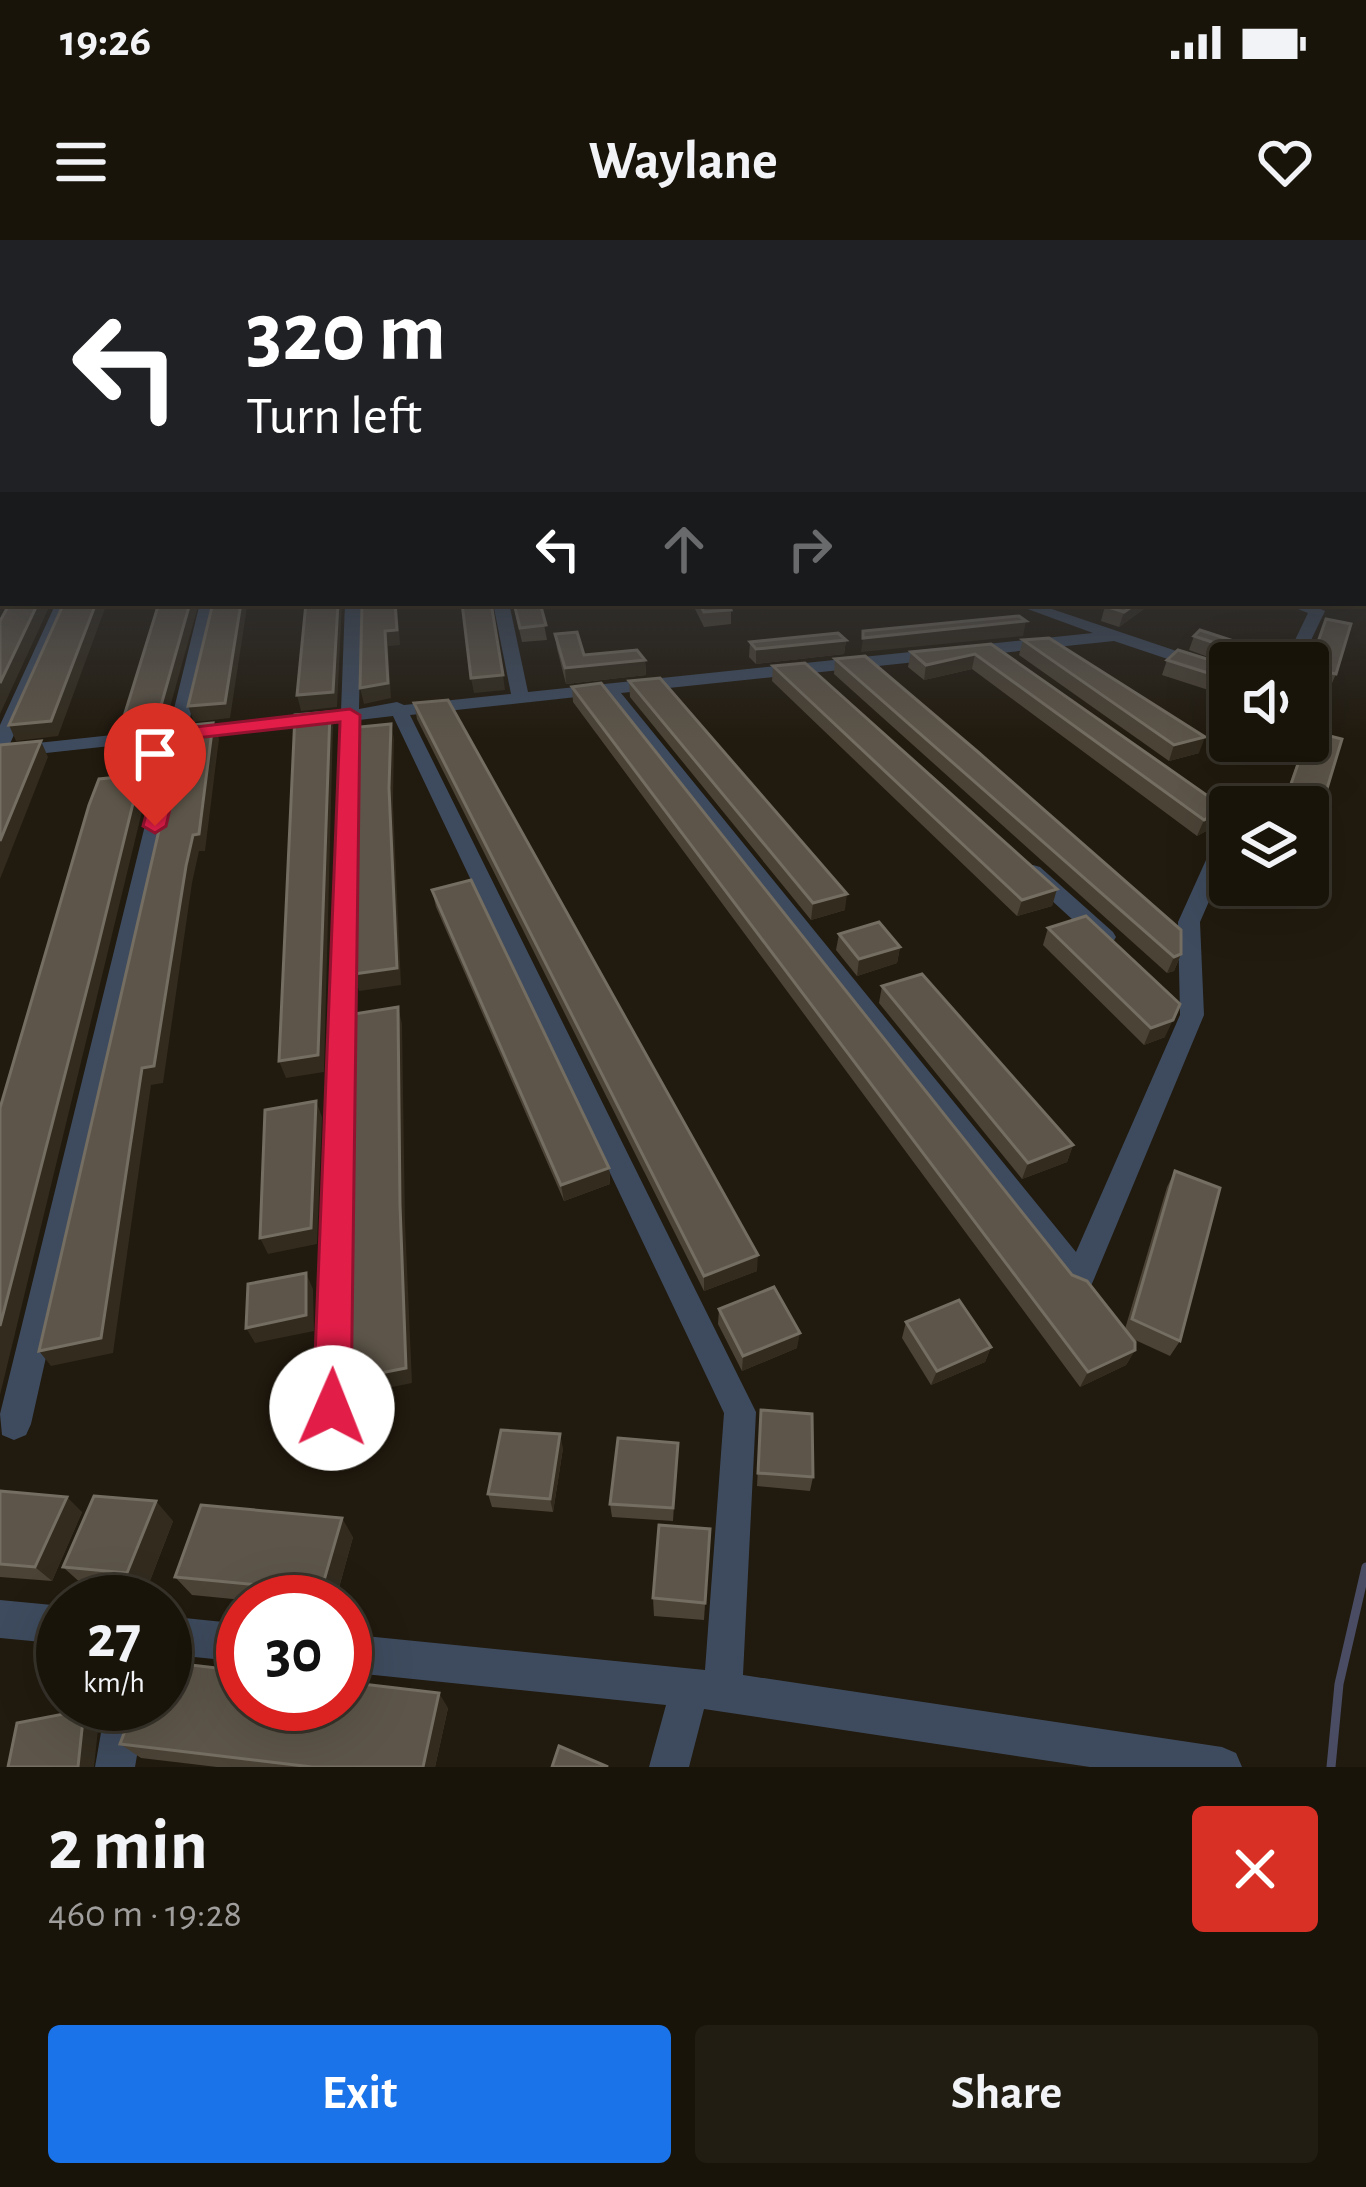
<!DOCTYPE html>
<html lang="en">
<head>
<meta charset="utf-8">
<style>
	:root { --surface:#19140a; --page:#221d13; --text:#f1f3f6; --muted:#9f9e9c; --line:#37332b; --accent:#1a73e8 }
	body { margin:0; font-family:"Alegreya Sans",sans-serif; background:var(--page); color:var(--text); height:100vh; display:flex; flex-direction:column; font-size:45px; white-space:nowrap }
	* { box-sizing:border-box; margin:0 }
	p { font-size:39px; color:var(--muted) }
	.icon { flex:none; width:66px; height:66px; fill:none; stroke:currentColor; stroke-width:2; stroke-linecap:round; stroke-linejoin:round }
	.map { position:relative; height:1527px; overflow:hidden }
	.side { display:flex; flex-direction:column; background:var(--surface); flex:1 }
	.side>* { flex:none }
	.guide { position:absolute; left:0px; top:0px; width:1368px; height:366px; box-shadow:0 12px 48px #0002,0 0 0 3px var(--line); background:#202124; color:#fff; overflow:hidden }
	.tools { position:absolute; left:1209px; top:402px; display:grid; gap:24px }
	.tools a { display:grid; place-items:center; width:120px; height:120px; border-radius:12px; background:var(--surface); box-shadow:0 12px 48px #0002,0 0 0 3px var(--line); font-size:60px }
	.speed { position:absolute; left:36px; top:1335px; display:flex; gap:24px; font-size:60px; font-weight:700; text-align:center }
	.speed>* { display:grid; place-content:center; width:156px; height:156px; border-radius:50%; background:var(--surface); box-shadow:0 12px 48px #0002,0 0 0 3px var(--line); line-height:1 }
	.speed small { font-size:30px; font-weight:400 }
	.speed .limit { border:18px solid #d22; background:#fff; color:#111 }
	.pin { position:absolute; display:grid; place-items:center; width:102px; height:102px; color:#fff; margin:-123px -51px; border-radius:50% 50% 50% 0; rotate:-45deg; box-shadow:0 0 12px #0007 }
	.pin .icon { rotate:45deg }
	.me { position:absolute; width:132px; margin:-66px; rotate:1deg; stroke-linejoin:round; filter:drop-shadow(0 0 9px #0008) }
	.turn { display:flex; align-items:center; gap:42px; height:252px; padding:0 48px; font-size:54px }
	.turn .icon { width:156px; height:156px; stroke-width:2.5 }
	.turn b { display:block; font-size:84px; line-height:102px }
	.lanes { display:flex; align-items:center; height:114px; padding:0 48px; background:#0003; justify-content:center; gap:60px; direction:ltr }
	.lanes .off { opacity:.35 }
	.round { display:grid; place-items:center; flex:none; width:126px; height:126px; border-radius:12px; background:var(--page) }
	.overview { display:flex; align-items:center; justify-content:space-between; height:204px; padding:0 48px }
	h1 { font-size:72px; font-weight:600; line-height:90px }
	.action { display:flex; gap:24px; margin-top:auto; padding:24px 48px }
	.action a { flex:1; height:138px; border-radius:12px; background:var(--accent); color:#fff; font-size:48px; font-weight:600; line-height:138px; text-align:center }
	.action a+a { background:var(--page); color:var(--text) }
	.status { display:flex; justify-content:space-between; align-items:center; height:84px; padding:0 60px; background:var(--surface); direction:ltr }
	.status svg { height:33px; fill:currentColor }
	header { display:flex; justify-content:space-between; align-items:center; height:156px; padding:0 48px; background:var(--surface); font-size:54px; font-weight:600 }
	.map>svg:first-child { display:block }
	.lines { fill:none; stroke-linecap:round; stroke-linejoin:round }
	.stream { stroke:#494c63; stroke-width:9 }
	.minor { fill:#3e4b5e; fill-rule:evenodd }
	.wall { fill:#4b4336 }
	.shaded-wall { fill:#322b1e }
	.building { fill:#5d5549; stroke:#746d61; stroke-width:3 }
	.route { fill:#e11d48; stroke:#92132f; stroke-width:3 }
</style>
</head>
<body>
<div class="status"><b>19:26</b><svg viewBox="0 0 49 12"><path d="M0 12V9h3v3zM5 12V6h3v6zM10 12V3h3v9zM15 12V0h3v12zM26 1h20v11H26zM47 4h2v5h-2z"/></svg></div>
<header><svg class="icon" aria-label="menu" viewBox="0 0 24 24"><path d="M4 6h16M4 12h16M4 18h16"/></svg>Waylane<svg class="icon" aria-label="heart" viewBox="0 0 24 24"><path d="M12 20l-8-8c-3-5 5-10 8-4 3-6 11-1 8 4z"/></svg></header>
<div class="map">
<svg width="1366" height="1527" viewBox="0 0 1366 1527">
	<rect width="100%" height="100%" fill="#211a0e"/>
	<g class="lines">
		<polyline class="stream" points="1331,1527 1339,1444 1366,1327"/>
		<g class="minor">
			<rect x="1365" y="307" width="1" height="8"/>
			<polygon points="56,363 72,363 9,506 169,489 200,363 216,363 188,487 341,471 345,363 361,363 359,469 397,462 404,465 511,454 493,363 509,363 528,452 1093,393 1011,363 1034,363 1230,429 1230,440 1114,401 621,453 1076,1012 1180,775 1178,682 1220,589 1230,583 1230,613 1200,682 1204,775 1094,1039 1090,1048 1079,1052 1068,1048 604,454 410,475 756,1172 743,1435 1222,1507 1236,1513 1242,1527 1090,1527 704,1469 689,1527 649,1527 666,1465 345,1432 345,1394 705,1430 724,1173 393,476 359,480 348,1168 344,1179 332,1184 320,1179 316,1168 341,482 185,498 31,1184 26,1195 14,1200 2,1195 0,1174 166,500 0,518 0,485"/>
			<polygon points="1283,363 1307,363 1325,371 1300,423 1284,423 1308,373"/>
			<polygon points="1033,625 1040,627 1113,692 1116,697 1113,702 1097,702 1026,637 1022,632 1026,627"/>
			<polygon points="0,1360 63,1366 63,1404 0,1398"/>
			<polygon points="165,1376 243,1384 243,1422 165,1414"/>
			<polygon points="106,1464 146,1464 135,1527 95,1527"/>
		</g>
	</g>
	<g class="wall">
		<polygon points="513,363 540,363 547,400 522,402"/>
		<polygon points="692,363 728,363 731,370 731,384 704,387"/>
		<polygon points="868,363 932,363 932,365"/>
		<polygon points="1152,363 1119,387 1101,381 1105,366"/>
		<polygon points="1326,379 1336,434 1329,450 1308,445 1308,427"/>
		<polygon points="555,394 584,415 645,420 646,435 566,444 557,409"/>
		<polygon points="1194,396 1267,412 1263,423 1230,423 1230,425 1189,410"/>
		<polygon points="846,400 844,414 756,424 749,417 750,402"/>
		<polygon points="1023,400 1199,513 1169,521 1019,415"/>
		<polygon points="991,404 1219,584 1197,596 972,429 924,440 908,427 911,412"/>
		<polygon points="835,419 1181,714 1174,731 1167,733 834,434"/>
		<polygon points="1167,420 1230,426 1230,457 1162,435"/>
		<polygon points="773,426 1057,649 1052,666 1017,676 772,441"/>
		<polygon points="629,441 845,670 811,680 630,457"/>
		<polygon points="572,447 1072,1035 1125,1089 1167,947 1175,931 1180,1101 1170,1116 1133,1099 1135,1110 1126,1125 1080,1147 573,462"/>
		<polygon points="414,463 757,1031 704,1051 417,479"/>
		<polygon points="1305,501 1308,501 1316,585 1308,601 1308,567 1281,567"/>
		<polygon points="432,650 609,928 610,944 564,961 436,667"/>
		<polygon points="1048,688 1165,797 1144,805 1043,705"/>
		<polygon points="839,694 900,707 897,723 857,736 836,710"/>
		<polygon points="882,746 1073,905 1067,922 1022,939 879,763"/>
		<polygon points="719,1069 797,1108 742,1131 718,1084"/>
		<polygon points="906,1082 991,1107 985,1122 931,1145 902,1098"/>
		<polygon points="761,1170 813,1237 810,1251 757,1246"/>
		<polygon points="678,1203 673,1281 612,1277 610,1264"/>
		<polygon points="563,1208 553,1272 492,1267 488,1254"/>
		<polygon points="0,1251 82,1272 52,1341 0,1337"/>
		<polygon points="173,1281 146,1351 84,1346 63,1327"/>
		<polygon points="710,1289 704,1380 654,1376 653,1358"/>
		<polygon points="353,1297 335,1362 265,1362 192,1355 175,1337"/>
		<polygon points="448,1468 435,1527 217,1527 141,1518 120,1504"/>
	</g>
	<g class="shaded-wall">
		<polygon points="38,363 51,363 0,474 0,443"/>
		<polygon points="96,363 107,363 58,496 16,501 9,485"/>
		<polygon points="190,363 199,363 165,485 131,488 125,473"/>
		<polygon points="241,363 252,363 252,366 247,367 230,478 194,482 188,466"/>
		<polygon points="338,363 342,363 337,467 301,471 297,455"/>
		<polygon points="395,363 397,363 400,405 388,406 391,458 364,464 360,448"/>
		<polygon points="1137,363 1152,363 1119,387 1124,372"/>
		<polygon points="1026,381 1023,396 861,412 863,398"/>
		<polygon points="846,400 844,414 756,424 756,409"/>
		<polygon points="975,414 972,429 924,440 926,425"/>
		<polygon points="645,420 646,435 566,444 565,428"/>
		<polygon points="503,435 505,450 474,453 471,438"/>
		<polygon points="330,472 333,487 324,832 286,838 279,821"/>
		<polygon points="213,483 219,499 205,611 199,611 192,643 163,843 151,845 113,1113 51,1126 39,1111 142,828 186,626"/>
		<polygon points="391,484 394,499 393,564 401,745 359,751 354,734"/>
		<polygon points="1205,497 1199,513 1169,521 1174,505"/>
		<polygon points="41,501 48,517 0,639 0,601"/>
		<polygon points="140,535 147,551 0,1155 0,1086"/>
		<polygon points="1225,568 1219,584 1197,596 1204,580"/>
		<polygon points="1057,649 1052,666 1017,676 1022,660"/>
		<polygon points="847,654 845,670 811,680 813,663"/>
		<polygon points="900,707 897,723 857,736 859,719"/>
		<polygon points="1181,714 1174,731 1167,733 1174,717"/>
		<polygon points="398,767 402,784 405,982 412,1143 353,1155 346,1140 400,965"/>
		<polygon points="1173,780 1165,797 1144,805 1151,788"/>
		<polygon points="316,861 322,877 317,1004 268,1014 260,998"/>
		<polygon points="1073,905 1067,922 1022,939 1028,923"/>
		<polygon points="609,928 610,944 564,961 561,945"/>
		<polygon points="758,1015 757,1031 704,1051 704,1036"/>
		<polygon points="306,1033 313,1049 314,1091 255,1103 246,1088"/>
		<polygon points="800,1093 797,1108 742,1131 743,1116"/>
		<polygon points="991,1107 985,1122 931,1145 937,1131"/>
		<polygon points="1135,1110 1126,1125 1080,1147 1088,1132"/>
		<polygon points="560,1194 563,1208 553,1272 550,1259"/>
		<polygon points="67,1257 82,1272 52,1341 35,1327"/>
		<polygon points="156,1261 173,1281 146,1351 127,1333"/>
		<polygon points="342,1278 353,1297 335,1362 329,1362 321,1351"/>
		<polygon points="439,1453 448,1468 435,1527 423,1527"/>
		<polygon points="84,1470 99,1480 94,1527 78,1527"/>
	</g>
	<g class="building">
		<polygon points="10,363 38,363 0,443 0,381"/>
		<polygon points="64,363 96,363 51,481 9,485"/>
		<polygon points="159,363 190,363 160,469 125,473"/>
		<polygon points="213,363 241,363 225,463 188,466"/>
		<polygon points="306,363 338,363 333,452 297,455"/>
		<polygon points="362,363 395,363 397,390 385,391 388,443 360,448"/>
		<polygon points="462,363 491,363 503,435 471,438"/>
		<polygon points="514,363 540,363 546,385 520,388"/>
		<polygon points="699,363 728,363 731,370 704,372"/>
		<polygon points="1109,363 1137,363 1124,372 1105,366"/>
		<polygon points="1019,376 1026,381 863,398 863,391"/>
		<polygon points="1326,379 1351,384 1336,434 1309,428"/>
		<polygon points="1200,390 1267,412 1256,423 1239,423 1239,411 1194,396"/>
		<polygon points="577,392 584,415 637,410 645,420 565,428 555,394"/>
		<polygon points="838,393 846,400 756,409 750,402"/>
		<polygon points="1049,398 1205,497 1174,505 1023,400"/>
		<polygon points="991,404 1225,568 1204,580 975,414 926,425 911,412"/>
		<polygon points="1178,410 1230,426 1230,440 1167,420"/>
		<polygon points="865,416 978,512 1181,690 1181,714 1174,717 835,419"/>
		<polygon points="805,423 1057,649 1022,660 773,426"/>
		<polygon points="660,438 847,654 813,663 629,441"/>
		<polygon points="601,443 1072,1035 1087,1041 1135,1102 1135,1110 1088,1132 572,447"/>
		<polygon points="448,460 758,1015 704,1036 414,463"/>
		<polygon points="330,472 318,815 279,821 295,475"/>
		<polygon points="213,483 199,594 193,595 186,626 154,826 142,828 101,1098 39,1111 183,486"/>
		<polygon points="391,484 389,548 397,728 354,734 359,487"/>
		<polygon points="1310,491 1342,499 1316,585 1308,583 1308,567 1283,567 1306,501 1308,501"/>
		<polygon points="41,501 0,601 0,505"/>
		<polygon points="140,535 96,714 0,1086 0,868 89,565 99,539"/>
		<polygon points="471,640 609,928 561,945 432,650"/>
		<polygon points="1086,676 1180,764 1173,780 1151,788 1048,688"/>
		<polygon points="879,682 900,707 859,719 839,694"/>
		<polygon points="922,734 1073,905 1028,923 882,746"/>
		<polygon points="398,767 400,965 406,1128 346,1140 354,774"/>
		<polygon points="316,861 311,988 260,998 265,870"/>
		<polygon points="1175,931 1220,948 1180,1101 1132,1079"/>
		<polygon points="306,1033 306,1075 246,1088 248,1044"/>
		<polygon points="774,1047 800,1093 743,1116 719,1069"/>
		<polygon points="959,1060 991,1107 937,1131 906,1082"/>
		<polygon points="761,1170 812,1174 813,1237 758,1233"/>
		<polygon points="501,1190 560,1194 550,1259 488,1254"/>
		<polygon points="618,1198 678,1203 673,1268 610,1264"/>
		<polygon points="0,1251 67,1257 35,1327 0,1324"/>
		<polygon points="94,1256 156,1261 127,1333 63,1327"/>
		<polygon points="201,1265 342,1278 321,1351 175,1337"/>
		<polygon points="659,1285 710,1289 705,1363 653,1358"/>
		<polygon points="165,1422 243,1431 243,1464 345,1464 345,1442 439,1453 423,1527 312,1527 120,1504 135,1464 165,1464"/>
		<polygon points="84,1470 78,1527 8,1527 17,1483"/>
		<polygon points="559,1506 608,1527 552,1527"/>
	</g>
	<linearGradient id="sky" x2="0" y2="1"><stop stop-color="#120e08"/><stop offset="0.57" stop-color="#3d3e41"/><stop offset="1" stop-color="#3d3e41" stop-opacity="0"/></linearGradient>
	<rect width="1366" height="499" fill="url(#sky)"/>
	<polygon class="route" points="350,469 360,475 351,1168 345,1181 332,1186 319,1181 313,1168 340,482 186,499 166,586 155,593 143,586 169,490"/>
</svg>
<div class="tools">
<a><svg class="icon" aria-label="sound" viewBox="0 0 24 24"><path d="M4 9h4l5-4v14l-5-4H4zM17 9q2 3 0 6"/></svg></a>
<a><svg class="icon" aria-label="layers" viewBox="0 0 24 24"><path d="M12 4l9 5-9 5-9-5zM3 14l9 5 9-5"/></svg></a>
</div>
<div class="speed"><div>27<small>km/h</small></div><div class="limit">30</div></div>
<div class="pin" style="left:155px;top:586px;background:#d93025"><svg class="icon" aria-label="arrive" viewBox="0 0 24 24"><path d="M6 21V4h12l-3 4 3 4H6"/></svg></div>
<svg class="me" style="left:332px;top:1168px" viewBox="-20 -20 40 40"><circle r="19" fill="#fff"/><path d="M0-13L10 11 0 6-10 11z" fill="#e11d48"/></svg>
<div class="guide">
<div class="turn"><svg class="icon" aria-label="left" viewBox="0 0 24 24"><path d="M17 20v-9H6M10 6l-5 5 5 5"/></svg><div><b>320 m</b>Turn left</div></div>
<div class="lanes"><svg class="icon" aria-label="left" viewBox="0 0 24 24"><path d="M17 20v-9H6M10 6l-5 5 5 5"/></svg><svg class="icon off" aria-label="ahead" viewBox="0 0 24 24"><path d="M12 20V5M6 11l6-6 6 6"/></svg><svg class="icon off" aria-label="right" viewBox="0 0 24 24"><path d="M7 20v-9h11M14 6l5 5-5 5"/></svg></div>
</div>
</div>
<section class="side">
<div class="overview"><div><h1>2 min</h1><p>460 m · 19:28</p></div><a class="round" style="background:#d93025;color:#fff"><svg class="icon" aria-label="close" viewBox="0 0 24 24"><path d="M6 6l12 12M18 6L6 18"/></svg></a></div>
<div class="action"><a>Exit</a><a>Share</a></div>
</section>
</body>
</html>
